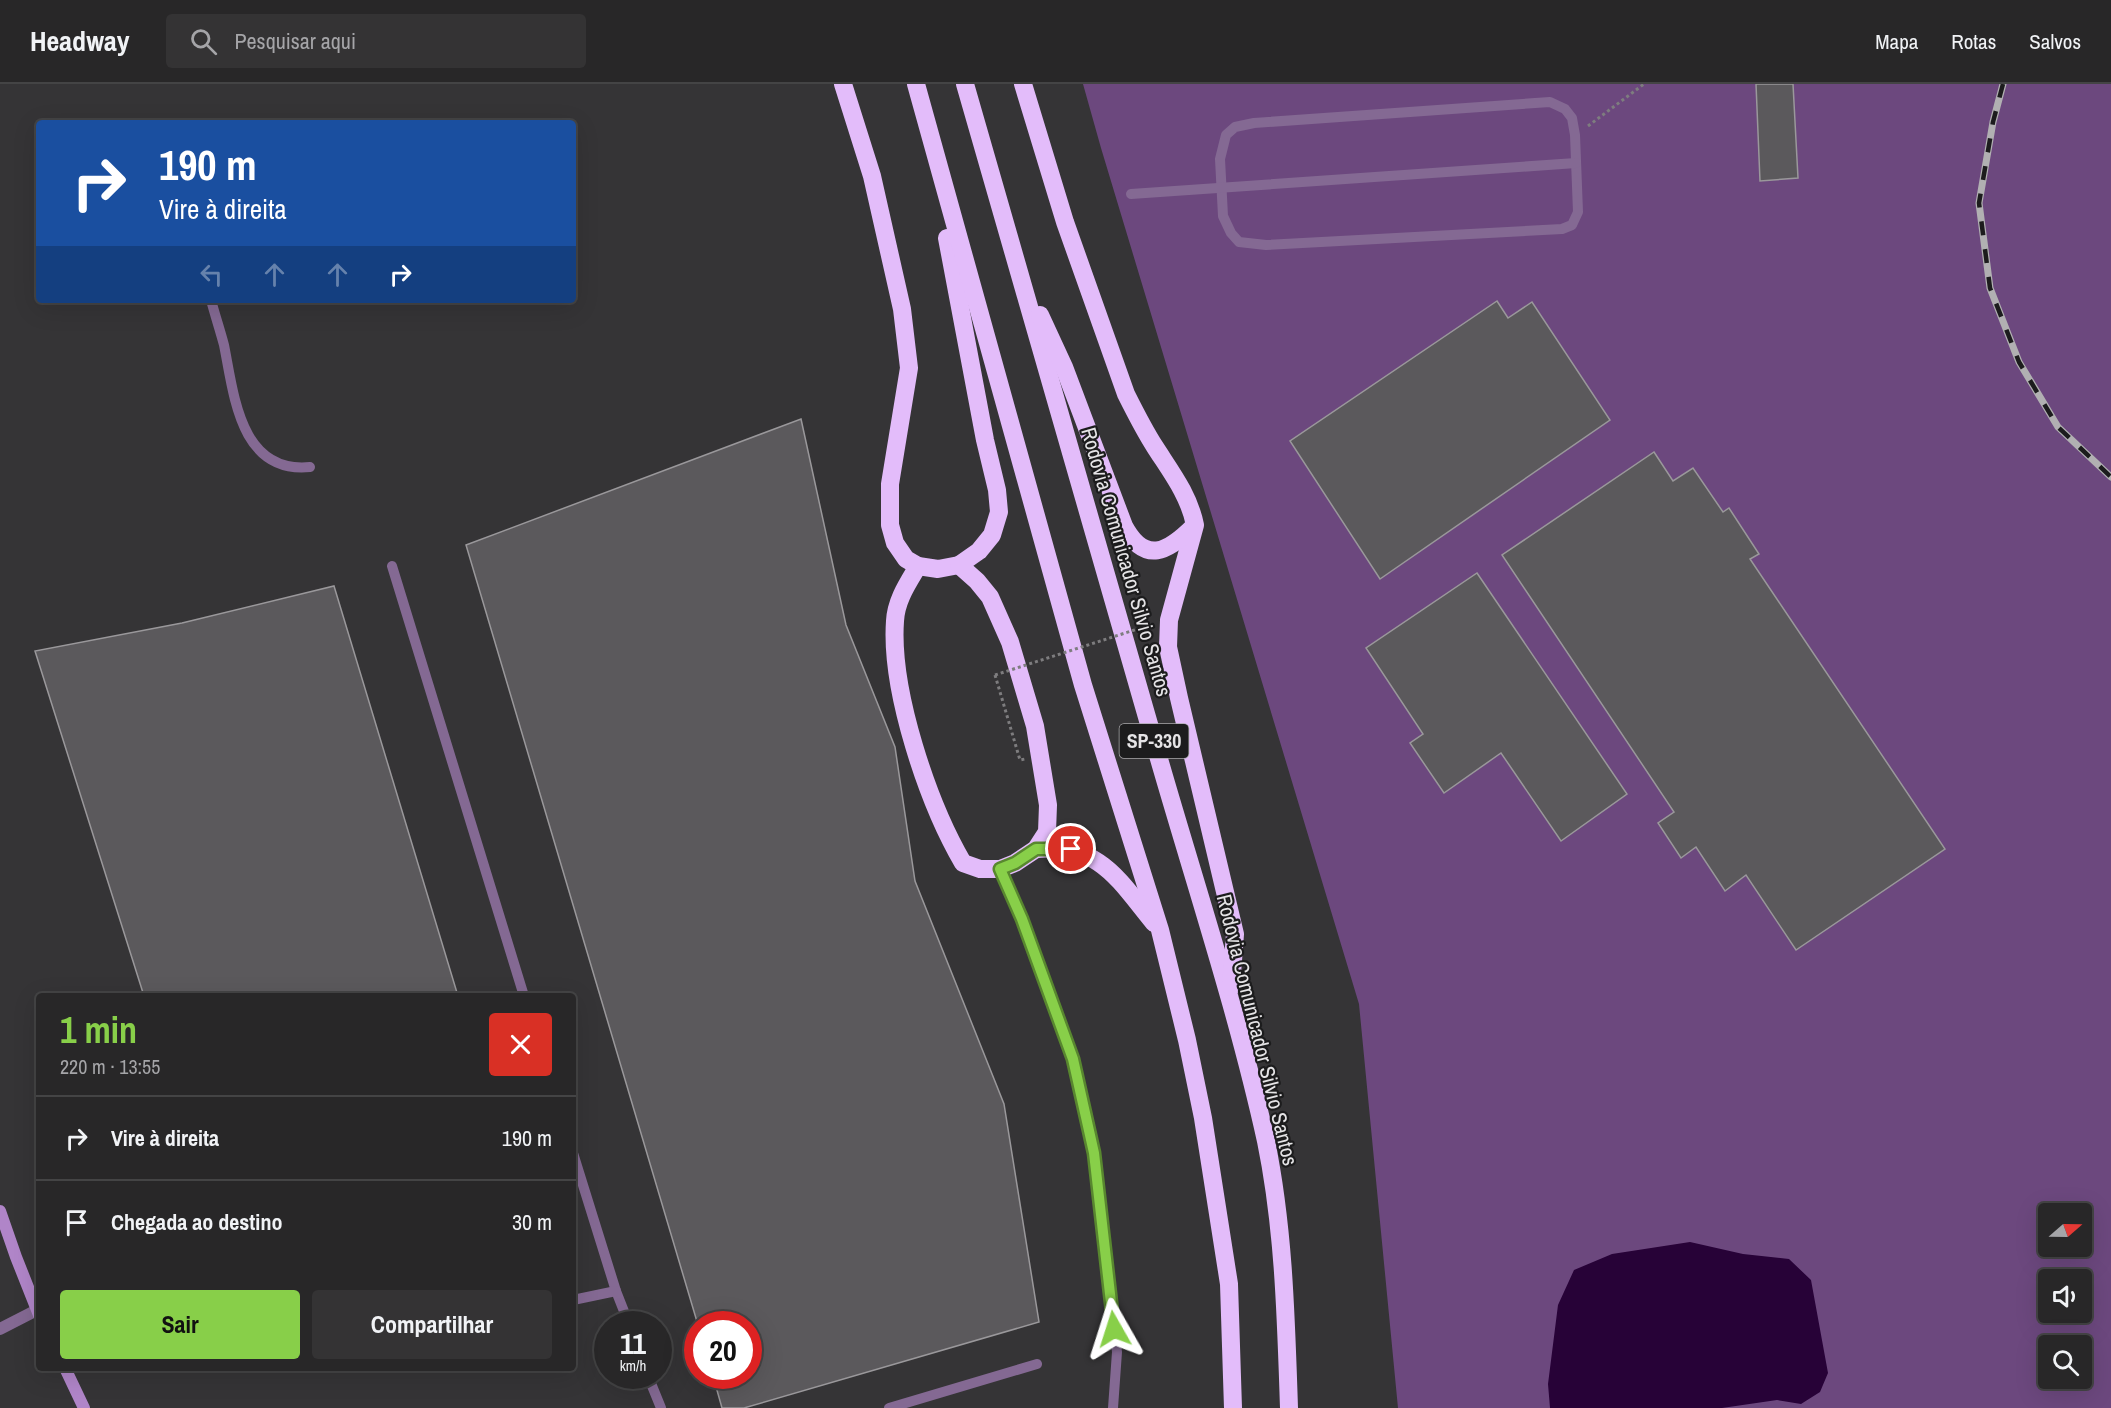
<!DOCTYPE html>
<html lang="pt">
<head>
<meta charset="utf-8">
<style>
	:root { --surface:#282728; --page:#343334; --text:#f1f3f6; --muted:#a5a5a8; --line:#444445; --accent:#88cf49 }
	body { margin:0; font-family:"Archivo Narrow",sans-serif; background:var(--page); color:var(--text); height:100vh; display:flex; flex-direction:column; font-size:22px; white-space:nowrap }
	* { box-sizing:border-box; margin:0 }
	p { font-size:20px; color:var(--muted) }
	.icon { flex:none; width:33px; height:33px; fill:none; stroke:currentColor; stroke-width:2; stroke-linecap:round; stroke-linejoin:round }
	.map { position:relative; flex:1; overflow:hidden }
	.drawer { position:absolute; left:36px; top:909px; width:540px; height:378px; display:flex; flex-direction:column; background:var(--surface); border-radius:6px; box-shadow:0 6px 24px #0002,0 0 0 2px var(--line) }
	.drawer>* { flex:none }
	.guide { position:absolute; left:36px; top:36px; width:540px; height:183px; border-radius:6px; box-shadow:0 6px 24px #0002,0 0 0 2px var(--line); background:#1a4fa0; color:#fff; overflow:hidden }
	.needle { width:39px; rotate:70deg }
	.fabs { position:absolute; left:2038px; top:1119px; display:grid; gap:12px }
	.fabs a { display:grid; place-items:center; width:54px; height:54px; border-radius:6px; background:var(--surface); box-shadow:0 6px 24px #0002,0 0 0 2px var(--line); font-size:30px }
	.speed { position:absolute; left:594px; top:1227px; display:flex; gap:12px; font-size:30px; font-weight:700; text-align:center }
	.speed>* { display:grid; place-content:center; width:78px; height:78px; border-radius:50%; background:var(--surface); box-shadow:0 6px 24px #0002,0 0 0 2px var(--line); line-height:1 }
	.speed small { font-size:15px; font-weight:400 }
	.speed .limit { border:9px solid #d22; background:#fff; color:#111 }
	.pin { position:absolute; display:grid; place-items:center; width:51px; height:51px; color:#fff; margin:-26px; border:3px solid #fff; border-radius:50%; box-shadow:0 2px 6px #0007 }
	.me { position:absolute; width:66px; margin:-33px; rotate:354deg; stroke-linejoin:round; filter:drop-shadow(0 0 4px #0008) }
	.turn { display:flex; align-items:center; gap:21px; height:126px; padding:0 24px; font-size:27px }
	.turn .icon { width:78px; height:78px; stroke-width:2.5 }
	.turn b { display:block; font-size:42px; line-height:51px }
	.lanes { display:flex; align-items:center; height:57px; padding:0 24px; background:#0003; justify-content:center; gap:30px; direction:ltr }
	.lanes .off { opacity:.35 }
	.round { display:grid; place-items:center; flex:none; width:63px; height:63px; border-radius:6px; background:var(--page) }
	.headline { display:flex; align-items:center; justify-content:space-between; height:102px; padding:0 24px }
	h1 { font-size:36px; font-weight:800; line-height:45px; color:var(--accent) }
	.cta { display:flex; gap:12px; margin-top:auto; padding:12px 24px }
	.cta a { flex:1; height:69px; border-radius:6px; background:var(--accent); color:#111; font-size:24px; font-weight:800; line-height:69px; text-align:center }
	.cta a+a { background:var(--page); color:var(--text) }
	ul { padding:0; list-style:none }
	li { display:flex; align-items:center; gap:18px; height:84px; padding:0 24px; border-top:2px solid var(--line) }
	li div { flex:1 }
	li b { display:block; font-size:22px }
	li em { font-style:normal }
	header { display:flex; align-items:center; gap:36px; box-sizing:border-box; height:84px; padding:0 30px; background:var(--surface); border-bottom:2px solid var(--line) }
	header strong { font-size:28px }
	nav { display:flex; gap:33px; margin-inline-start:auto; font-size:21px }
	.search { width:420px; height:54px; background:var(--page); display:flex; align-items:center; gap:15px; box-sizing:border-box; padding:0 21px; border-radius:6px; color:var(--muted); font-size:22px }
	.map>svg:first-child { display:block }
	.green { fill:#6c487e; fill-rule:evenodd }
	.water { fill:#270237 }
	.building { fill:#5b595c; stroke:#9a989b; stroke-width:1.5 }
	.lines { fill:none; stroke-linecap:round; stroke-linejoin:round }
	.path { stroke:#7e7d7f; stroke-width:3; stroke-dasharray:3 3; stroke-linecap:butt }
	.service { stroke:#846993; stroke-width:10 }
	.minor { stroke:#846993; stroke-width:12 }
	.secondary { stroke:#b085c8; stroke-width:12 }
	.motorway { stroke:#e3bcfa; stroke-width:18 }
	.rail-casing { stroke:#b1b0b2; stroke-width:7 }
	.rail { stroke:#1c1c1d; stroke-width:4.5; stroke-dasharray:14; stroke-linecap:butt }
	.path-bridge { stroke:#7e7d7f; stroke-width:3; stroke-dasharray:3 3; stroke-linecap:butt }
	.route-casing { stroke:#58872f; stroke-width:15 }
	.route { stroke:#88cf49; stroke-width:10 }
	.labels { text-anchor:middle; stroke-width:4.5; stroke-linejoin:round; paint-order:stroke }
	.shield { fill:#1c1c1d; stroke:#a9a8aa; stroke-width:1.5 }
	.shield-label { font-size:20px; font-weight:bold; fill:#e5e4e6 }
	.street-label { font-size:21px; fill:#e5e4e6; stroke:#1c1c1d }
</style>
</head>
<body>
<header>
<strong>Headway</strong>
<div class="search"><svg class="icon" aria-label="search" viewBox="0 0 24 24"><circle cx="10" cy="10" r="6"/><path d="M15 15l6 6"/></svg>Pesquisar aqui</div>
<nav><a>Mapa</a><a>Rotas</a><a>Salvos</a></nav>
</header>
<div class="map">
<svg width="2111" height="1324" viewBox="0 0 2111 1324">
	<rect width="100%" height="100%" fill="#353436"/>
	<path class="green" d="M1083,0H2111V1324H1398L1359,920L1101,64ZM2049,1130H2082V1162H2049ZM2049,1196H2082V1228H2049ZM2049,1262H2082V1294H2049Z"/>
	<polygon class="water" points="1690,1158 1743,1170 1789,1175 1811,1196 1828,1289 1820,1308 1801,1320 1777,1316 1722,1324 1550,1324 1548,1300 1558,1221 1574,1186 1612,1170"/>
	<g class="building">
		<polygon points="1756,0 1793,0 1798,94 1760,97"/>
		<polygon points="1497,217 1508,234 1532,218 1610,336 1380,495 1290,357"/>
		<polygon points="801,335 846,541 895,663 915,797 1004,1020 1039,1238 744,1324 722,1324 713,1292 748,1292 748,1240 698,1241 466,461"/>
		<polygon points="1654,368 1673,397 1693,384 1723,428 1729,424 1759,470 1750,475 1945,765 1796,866 1746,791 1725,807 1696,763 1681,774 1658,739 1674,728 1502,471"/>
		<polygon points="1477,489 1627,710 1561,757 1501,669 1444,709 1410,659 1423,650 1366,564"/>
		<polygon points="334,502 458,912 144,912 35,567 182,539"/>
	</g>
	<g class="lines">
		<g class="path">
			<polyline points="1588,42 1644,0"/>
			<polyline points="1136,531 1142,530 1150,558"/>
			<polyline points="995,591 1020,676 1025,675"/>
		</g>
		<g class="service">
			<polygon points="1550,18 1565,25 1572,34 1575,51 1578,128 1572,141 1562,145 1266,161 1239,158 1231,149 1223,132 1220,75 1226,51 1235,43 1254,39"/>
			<polyline points="1131,110 1576,79"/>
			<path d="M211,216C215,231 220,246 224,261C234,311 240,390 310,383"/>
			<polyline points="392,482 524,912"/>
			<polyline points="1000,785 1022,835 1073,975 1094,1069 1117,1268 1113,1324"/>
			<polyline points="573,1069 616,1207 629,1240"/>
			<polyline points="573,1216 616,1207"/>
			<polyline points="648,1292 661,1324"/>
			<polyline points="889,1324 1037,1280"/>
		</g>
		<polyline class="minor" points="0,1245 37,1226"/>
		<g class="secondary">
			<polyline points="0,1127 16,1173 39,1231"/>
			<polyline points="65,1284 84,1324"/>
		</g>
		<g class="motorway">
			<polyline points="843,0 872,92 902,225 909,284 890,400 890,441 895,459 906,475 918,482 938,485 959,481 979,467 992,451 999,428 997,406 985,356 947,154"/>
			<polyline points="916,0 1083,601 1160,846 1187,956 1203,1034 1229,1200 1233,1324"/>
			<path d="M965,0C1027,218 1090,436 1153,654C1191,788 1236,921 1266,1057C1284,1145 1286,1235 1289,1324"/>
			<path d="M1023,0L1065,138L1126,310C1135,328 1144,346 1155,363C1171,388 1189,411 1195,441L1169,536L1168,563L1179,614L1235,850L1231,903"/>
			<path d="M1040,231L1064,283L1124,442C1145,481 1168,468 1194,442"/>
			<path d="M918,482C908,499 896,516 895,537C890,607 928,719 963,779L980,785H1000L1015,779L1036,765L1047,748L1048,721L1035,642L1010,558L990,513L977,497L959,481"/>
			<path d="M1036,765C1100,760 1117,794 1154,839"/>
		</g>
		<defs>
			<polyline id="rail" points="2003,0 1993,38 1979,119 1990,204 2019,278 2058,343 2111,393"/>
		</defs>
		<use href="#rail" class="rail-casing"/>
		<use href="#rail" class="rail"/>
		<polyline class="path-bridge" points="995,591 1153,540"/>
	</g>
	<g class="lines">
		<defs>
			<polyline id="route" points="1071,765 1036,765 1015,779 1000,785 1022,835 1073,975 1094,1069 1114,1245"/>
		</defs>
		<use href="#route" class="route-casing"/>
		<use href="#route" class="route"/>
	</g>
	<g class="labels">
		<rect class="shield" x="1119.5" y="640" width="69" height="34" rx="4.5"/>
		<g class="shield-label">
			<text x="1154" y="664">SP-330</text>
		</g>
		<g class="street-label">
			<text transform="translate(1126 478) rotate(74)" y="7">Rodovia Comunicador Silvio Santos</text>
			<text transform="translate(1257 946) rotate(76)" y="7">Rodovia Comunicador Silvio Santos</text>
		</g>
	</g>
</svg>
<div class="fabs">
<a><svg class="needle" viewBox="-14 -14 28 28"><path d="M0-13l5 13h-10z" fill="#e53935"/><path d="M0 13l5-13h-10z" fill="#a5a5a8"/></svg></a>
<a><svg class="icon" aria-label="sound" viewBox="0 0 24 24"><path d="M4 9h4l5-4v14l-5-4H4zM17 9q2 3 0 6"/></svg></a>
<a><svg class="icon" aria-label="search" viewBox="0 0 24 24"><circle cx="10" cy="10" r="6"/><path d="M15 15l6 6"/></svg></a>
</div>
<div class="speed"><div>11<small>km/h</small></div><div class="limit">20</div></div>
<div class="pin" style="left:1071px;top:765px;background:#d93025"><svg class="icon" aria-label="arrive" viewBox="0 0 24 24"><path d="M6 21V4h12l-3 4 3 4H6"/></svg></div>
<svg class="me" style="left:1114px;top:1245px" viewBox="-20 -20 40 40"><path d="M0-17L14 15 0 8-14 15z" fill="#88cf49" stroke="#fff" stroke-width="4"/></svg>
<div class="guide">
<div class="turn"><svg class="icon" aria-label="right" viewBox="0 0 24 24"><path d="M7 20v-9h11M14 6l5 5-5 5"/></svg><div><b>190 m</b>Vire à direita</div></div>
<div class="lanes"><svg class="icon off" aria-label="left" viewBox="0 0 24 24"><path d="M17 20v-9H6M10 6l-5 5 5 5"/></svg><svg class="icon off" aria-label="ahead" viewBox="0 0 24 24"><path d="M12 20V5M6 11l6-6 6 6"/></svg><svg class="icon off" aria-label="ahead" viewBox="0 0 24 24"><path d="M12 20V5M6 11l6-6 6 6"/></svg><svg class="icon" aria-label="right" viewBox="0 0 24 24"><path d="M7 20v-9h11M14 6l5 5-5 5"/></svg></div>
</div>
<section class="drawer">
<div class="headline"><div><h1>1 min</h1><p>220 m · 13:55</p></div><a class="round" style="background:#d93025;color:#fff"><svg class="icon" aria-label="close" viewBox="0 0 24 24"><path d="M6 6l12 12M18 6L6 18"/></svg></a></div>
<ul>
<li><svg class="icon" aria-label="right" viewBox="0 0 24 24"><path d="M7 20v-9h11M14 6l5 5-5 5"/></svg><div><b>Vire à direita</b></div><em>190 m</em></li>
<li><svg class="icon" aria-label="arrive" viewBox="0 0 24 24"><path d="M6 21V4h12l-3 4 3 4H6"/></svg><div><b>Chegada ao destino</b></div><em>30 m</em></li>
</ul>
<div class="cta"><a>Sair</a><a>Compartilhar</a></div>
</section>
</div>
</body>
</html>
